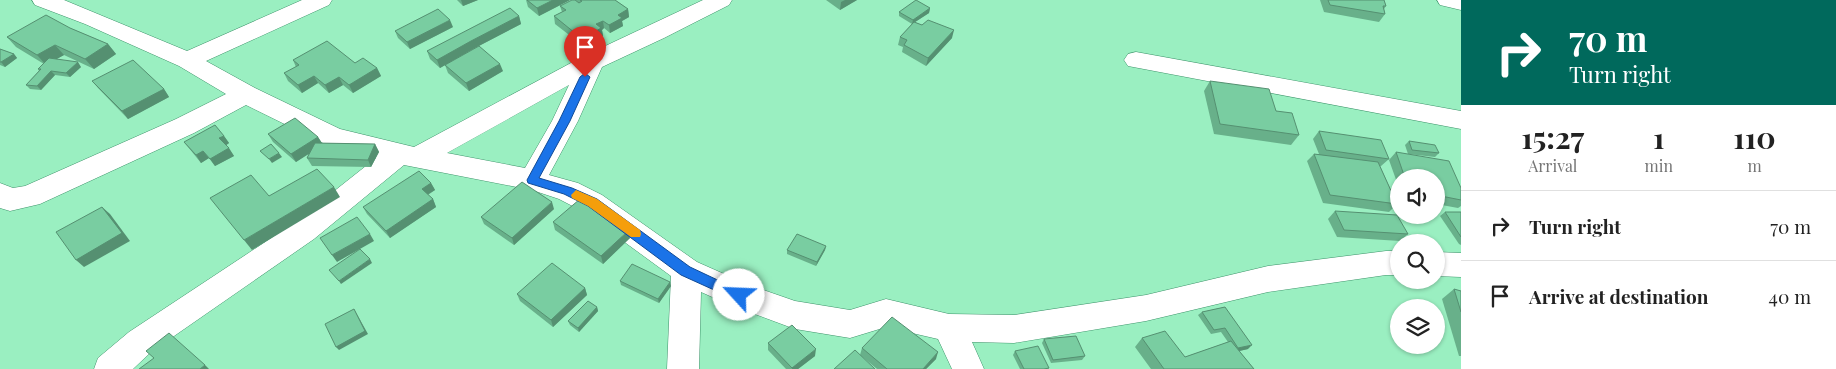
<!DOCTYPE html>
<html lang="en">
<head>
<meta charset="utf-8">
<style>
	:root { --surface:#fff; --page:#f6f6f6; --text:#222; --muted:#767676; --line:#e0e0e0 }
	body { margin:0; font-family:"Playfair Display",serif; background:var(--page); color:var(--text); height:100vh; display:flex; flex-direction:column; font-size:19px; white-space:nowrap }
	* { box-sizing:border-box; margin:0 }
	p { font-size:16px; color:var(--muted) }
	.icon { flex:none; width:28px; height:28px; fill:none; stroke:currentColor; stroke-width:2; stroke-linecap:round; stroke-linejoin:round }
	.map { position:relative; flex:1; overflow:hidden }
	.drawer { display:flex; flex-direction:column; background:var(--surface); width:375px }
	.drawer>* { flex:none }
	.banner { background:#00695c; color:#fff; overflow:hidden }
	.buttons { position:absolute; left:1390px; top:169px; display:grid; gap:10px }
	.buttons a { display:grid; place-items:center; width:55px; height:55px; border-radius:50%; background:var(--surface); box-shadow:0 1px 4px #0004; font-size:25px }
	.pin { position:absolute; display:grid; place-items:center; width:42px; height:42px; color:#fff; margin:-51px -21px; border-radius:50% 50% 50% 0; rotate:-45deg; box-shadow:0 0 5px #0007 }
	.pin .icon { rotate:45deg }
	.me { position:absolute; width:55px; margin:-28px; rotate:295deg; stroke-linejoin:round; filter:drop-shadow(0 0 4px #0008) }
	.turn { display:flex; align-items:center; gap:18px; height:105px; padding:0 25px; font-size:22px }
	.turn .icon { width:65px; height:65px; stroke-width:2.5 }
	.turn b { display:block; font-size:35px; line-height:42px }
	.eta { display:flex; justify-content:space-evenly; align-items:center; height:85px; text-align:center }
	.eta b { font-size:30px; font-weight:700; line-height:35px }
	ul { padding:0; list-style:none }
	li { display:flex; align-items:center; gap:15px; height:70px; padding:0 25px; border-top:1px solid var(--line) }
	li div { flex:1 }
	li b { display:block; font-size:19px }
	li em { font-style:normal }
	main { display:flex; flex:1; min-height:0 }
	.map>svg:first-child { display:block }
	.lines { fill:none; stroke-linecap:round; stroke-linejoin:round }
	.minor-casing { stroke:#3d936a; stroke-width:1 }
	.minor { fill:#fff; fill-rule:evenodd }
	.wall { fill:#68b08a }
	.shaded-wall { fill:#559071 }
	.building { fill:#79cda1; stroke:#559071 }
	.route { fill:#1a73e8; stroke:#114b97 }
	.slow { fill:#f59e0b }
</style>
</head>
<body>
<main>
<div class="map">
<svg width="1461" height="369" viewBox="0 0 1461 369">
	<rect width="100%" height="100%" fill="#9aefc1"/>
	<g class="lines">
		<defs>
			<g id="minor">
				<path d="M32,0H64L187,51L302,0H332L329,5L206,61L255,88L340,129L414,147L584,56L703,0H732L729,5L664,38L602,67L578,121L549,175L578,183L602,195L697,262L749,285L795,301L850,310L886,299L949,314L1014,315L1146,295L1268,266L1386,251H1399V275H1386L1268,292L1146,321L1014,343L972,342L984,369H952L938,339L886,327L850,338L795,329L728,304L701,292L699,369H667L671,276L582,211L559,199L532,190L404,165L314,239L151,352L133,369H94L98,358L129,332L294,223L376,158L323,143L246,105L194,133L40,204L10,211L0,208V183L13,188L25,186L176,119L226,94L179,66L85,24L35,5ZM569,85L552,121L525,168L447,153Z"/>
				<polygon points="1437,0 1461,0 1461,10 1440,5"/>
				<polygon points="1136,52 1461,111 1461,129 1128,66 1124,60 1128,54"/>
				<polygon points="1436,252 1461,253 1461,277 1436,276"/>
			</g>
		</defs>
		<use href="#minor" class="minor-casing"/>
		<use href="#minor" class="minor"/>
	</g>
	<g class="wall">
		<polygon points="457,0 478,0 463,6"/>
		<polygon points="526,0 570,0 539,16 528,7"/>
		<polygon points="576,0 615,0 628,9 629,17 622,21 623,26 610,33 604,28 602,30 603,36 589,44 582,38 577,41 555,24 554,16 562,12 560,6 576,1"/>
		<polygon points="826,0 857,0 840,10"/>
		<polygon points="1320,0 1384,0 1386,6 1384,9 1385,14 1379,22 1324,12"/>
		<polygon points="930,8 929,13 915,22 952,38 926,66 902,52 903,47 898,45 900,37 912,24 899,16 899,12"/>
		<polygon points="519,16 521,24 473,49 440,68 430,59 427,51"/>
		<polygon points="453,27 410,49 398,38 395,31"/>
		<polygon points="70,28 108,44 116,54 94,69 64,55 56,59 81,67 70,77 55,75 41,90 30,89 26,85 39,71 38,69 44,64 16,47 7,37"/>
		<polygon points="0,49 14,54 17,58 5,67 0,65"/>
		<polygon points="293,60 355,63 377,68 381,76 353,93 343,85 329,93 318,83 302,93 288,81 284,73 296,67"/>
		<polygon points="445,65 503,71 469,91 448,73"/>
		<polygon points="92,81 164,89 169,97 128,119 98,88"/>
		<polygon points="1210,81 1276,111 1299,135 1291,145 1214,134 1204,91"/>
		<polygon points="1319,131 1389,159 1381,166 1380,166 1397,204 1389,212 1323,203 1307,161 1314,154 1319,154 1313,139"/>
		<polygon points="268,134 318,137 322,143 375,144 379,152 371,167 312,166 307,158 309,153 296,162 273,142"/>
		<polygon points="224,136 229,143 226,145 234,156 215,166 209,158 201,163 184,142"/>
		<polygon points="1409,141 1439,153 1435,157 1408,154 1405,145"/>
		<polygon points="1396,152 1461,188 1461,206 1458,208 1436,204 1436,178 1399,178 1399,188 1389,160"/>
		<polygon points="431,183 435,190 428,195 433,199 436,207 390,238 367,214 363,207"/>
		<polygon points="554,209 514,245 484,224 481,217"/>
		<polygon points="1335,211 1408,234 1400,241 1337,237 1328,219"/>
		<polygon points="1445,212 1461,212 1461,245 1459,244 1440,216"/>
		<polygon points="553,222 630,238 603,264 555,230"/>
		<polygon points="826,246 825,250 816,266 787,254 787,250"/>
		<polygon points="620,281 671,286 659,303 621,285"/>
		<polygon points="585,288 587,295 553,327 520,301 517,294"/>
		<polygon points="1454,289 1461,291 1461,356 1459,356 1442,299"/>
		<polygon points="597,307 598,311 579,332 570,325 568,321"/>
		<polygon points="1225,307 1248,349 1239,351 1254,369 1151,369 1135,347 1142,338 1185,357 1228,342 1221,332 1211,334 1198,315 1202,312"/>
		<polygon points="1044,339 1085,356 1082,360 1051,363 1042,343"/>
		<polygon points="768,343 815,356 798,369 786,369 768,350"/>
		<polygon points="862,348 936,359 926,369 877,369 860,355"/>
		<polygon points="1015,351 1049,368 1048,369 1020,369 1013,355"/>
	</g>
	<g class="shaded-wall">
		<polygon points="461,0 478,0 463,6"/>
		<polygon points="553,0 570,0 539,16 537,8"/>
		<polygon points="845,0 857,0 840,10 841,2"/>
		<polygon points="930,8 929,13 912,24 913,20"/>
		<polygon points="628,9 629,17 622,21 623,26 610,33 609,25 618,15"/>
		<polygon points="519,16 521,24 473,49 440,68 437,60 471,41"/>
		<polygon points="450,20 453,27 410,49 407,42"/>
		<polygon points="603,21 604,28 602,30 603,36 589,44 588,36 596,24"/>
		<polygon points="580,30 582,38 577,41 575,33"/>
		<polygon points="954,30 952,38 926,66 928,58"/>
		<polygon points="108,44 116,54 94,69 85,59"/>
		<polygon points="55,45 64,55 46,65 37,55"/>
		<polygon points="14,54 17,58 5,67 1,62"/>
		<polygon points="78,62 81,67 70,77 66,73"/>
		<polygon points="500,64 503,71 469,91 466,83"/>
		<polygon points="377,68 381,76 353,93 349,85"/>
		<polygon points="51,71 55,75 41,90 37,86"/>
		<polygon points="314,76 318,83 302,93 298,85"/>
		<polygon points="339,77 343,85 329,93 325,85"/>
		<polygon points="164,89 169,97 128,119 122,111"/>
		<polygon points="224,136 229,143 225,146 219,138"/>
		<polygon points="318,137 323,145 296,162 291,154"/>
		<polygon points="375,144 379,152 371,167 368,160"/>
		<polygon points="229,148 234,156 215,166 210,159"/>
		<polygon points="203,151 209,158 201,163 196,155"/>
		<polygon points="279,153 282,157 272,163 269,159"/>
		<polygon points="431,183 435,190 425,196 422,189"/>
		<polygon points="334,187 340,197 252,250 244,240"/>
		<polygon points="433,199 436,207 390,238 386,231"/>
		<polygon points="552,202 554,209 514,245 512,238"/>
		<polygon points="102,207 110,214 130,241 84,267 76,260"/>
		<polygon points="628,231 630,238 603,264 601,256"/>
		<polygon points="370,234 374,241 337,262 332,255"/>
		<polygon points="826,246 825,250 816,266 817,262"/>
		<polygon points="370,259 372,263 341,284 339,281"/>
		<polygon points="670,282 671,286 659,303 658,299"/>
		<polygon points="585,288 587,295 553,327 551,320"/>
		<polygon points="597,307 598,311 579,332 578,328"/>
		<polygon points="354,309 368,334 339,350 336,347"/>
		<polygon points="1252,345 1248,349 1235,352 1238,348"/>
		<polygon points="816,349 815,356 798,369 792,369 792,368"/>
		<polygon points="938,352 936,359 926,369 923,369"/>
		<polygon points="205,365 209,369 200,369"/>
	</g>
	<g class="building">
		<polygon points="527,0 553,0 537,8"/>
		<polygon points="572,0 575,0 579,3 582,1 580,0 615,0 628,9 618,15 622,18 609,25 603,21 596,24 601,28 588,36 580,30 575,33 554,16 566,10 560,6"/>
		<polygon points="916,0 930,8 913,20 899,12"/>
		<polygon points="1328,0 1384,0 1386,6 1383,6 1385,14 1330,5"/>
		<polygon points="510,8 519,16 471,41 437,60 427,51"/>
		<polygon points="438,9 450,20 407,42 395,31"/>
		<polygon points="46,15 70,28 108,44 85,59 55,45 37,55 7,37"/>
		<polygon points="928,20 954,30 928,58 904,45 907,40 900,37 914,22 922,25"/>
		<polygon points="327,41 355,63 363,58 377,68 349,85 339,77 325,85 314,76 298,85 284,73 299,65 293,60"/>
		<polygon points="479,46 500,64 466,83 445,65"/>
		<polygon points="0,49 14,54 1,62 0,62"/>
		<polygon points="49,58 78,62 66,73 51,71 37,86 26,85 41,69 38,69"/>
		<polygon points="133,60 164,89 122,111 92,81"/>
		<polygon points="1210,81 1269,89 1276,111 1292,113 1299,135 1220,124"/>
		<polygon points="295,118 318,137 291,154 268,134"/>
		<polygon points="215,125 224,136 219,138 229,148 210,159 203,151 196,155 184,142"/>
		<polygon points="1319,131 1381,140 1389,159 1326,150"/>
		<polygon points="1409,141 1435,145 1439,153 1412,150"/>
		<polygon points="315,143 375,144 368,160 307,158"/>
		<polygon points="271,144 279,153 269,159 260,151"/>
		<polygon points="1396,152 1449,161 1461,188 1461,200 1436,195 1436,178 1405,178"/>
		<polygon points="1314,154 1378,162 1397,204 1330,195"/>
		<polygon points="317,169 334,187 244,240 210,198 251,175 269,196"/>
		<polygon points="419,171 431,183 422,189 433,199 386,231 363,207"/>
		<polygon points="522,182 552,202 512,238 481,217"/>
		<polygon points="580,199 628,231 601,256 553,222"/>
		<polygon points="102,207 122,233 76,260 56,232"/>
		<polygon points="1335,211 1397,215 1408,234 1344,230"/>
		<polygon points="1445,212 1461,212 1461,237"/>
		<polygon points="357,217 370,234 332,255 320,238"/>
		<polygon points="797,234 826,246 817,262 787,250"/>
		<polygon points="360,249 370,259 339,281 329,270"/>
		<polygon points="552,263 585,288 551,320 517,294"/>
		<polygon points="632,264 670,282 658,299 620,281"/>
		<polygon points="1454,289 1461,291 1461,312"/>
		<polygon points="588,301 597,307 578,328 568,321"/>
		<polygon points="1225,307 1252,345 1238,348 1225,328 1214,330 1202,312"/>
		<polygon points="354,309 365,331 336,347 325,324"/>
		<polygon points="892,317 938,352 923,369 887,369 862,348"/>
		<polygon points="792,325 816,349 792,368 768,343"/>
		<polygon points="1165,331 1185,357 1231,341 1254,369 1164,369 1142,338"/>
		<polygon points="169,333 205,365 200,369 139,369 154,358 146,351"/>
		<polygon points="1076,336 1085,356 1053,360 1044,339"/>
		<polygon points="1038,346 1049,368 1044,369 1024,369 1015,351"/>
		<polygon points="855,350 875,369 834,369"/>
	</g>
	<polygon class="route" points="585,73 590,77 570,121 539,178 572,188 597,199 690,267 743,292 745,295 743,299 739,301 734,299 681,275 588,206 564,194 528,183 527,180 559,121 580,77"/>
	<polygon class="slow" points="576,190 597,199 640,230 641,234 640,237 631,237 588,206 572,198 571,195"/>
</svg>
<div class="buttons">
<a><svg class="icon" aria-label="sound" viewBox="0 0 24 24"><path d="M4 9h4l5-4v14l-5-4H4zM17 9q2 3 0 6"/></svg></a>
<a><svg class="icon" aria-label="search" viewBox="0 0 24 24"><circle cx="10" cy="10" r="6"/><path d="M15 15l6 6"/></svg></a>
<a><svg class="icon" aria-label="layers" viewBox="0 0 24 24"><path d="M12 4l9 5-9 5-9-5zM3 14l9 5 9-5"/></svg></a>
</div>
<div class="pin" style="left:585px;top:77px;background:#d93025"><svg class="icon" aria-label="arrive" viewBox="0 0 24 24"><path d="M6 21V4h12l-3 4 3 4H6"/></svg></div>
<svg class="me" style="left:739px;top:295px" viewBox="-20 -20 40 40"><circle r="19" fill="#fff"/><path d="M0-13L10 11 0 6-10 11z" fill="#1a73e8"/></svg>
</div>
<section class="drawer">
<div class="banner">
<div class="turn"><svg class="icon" aria-label="right" viewBox="0 0 24 24"><path d="M7 20v-9h11M14 6l5 5-5 5"/></svg><div><b>70 m</b>Turn right</div></div>
</div>
<div class="eta">
<div><b>15:27</b><p>Arrival</p></div>
<div><b>1</b><p>min</p></div>
<div><b>110</b><p>m</p></div>
</div>
<ul>
<li><svg class="icon" aria-label="right" viewBox="0 0 24 24"><path d="M7 20v-9h11M14 6l5 5-5 5"/></svg><div><b>Turn right</b></div><em>70 m</em></li>
<li><svg class="icon" aria-label="arrive" viewBox="0 0 24 24"><path d="M6 21V4h12l-3 4 3 4H6"/></svg><div><b>Arrive at destination</b></div><em>40 m</em></li>
</ul>
</section>
</main>
</body>
</html>
